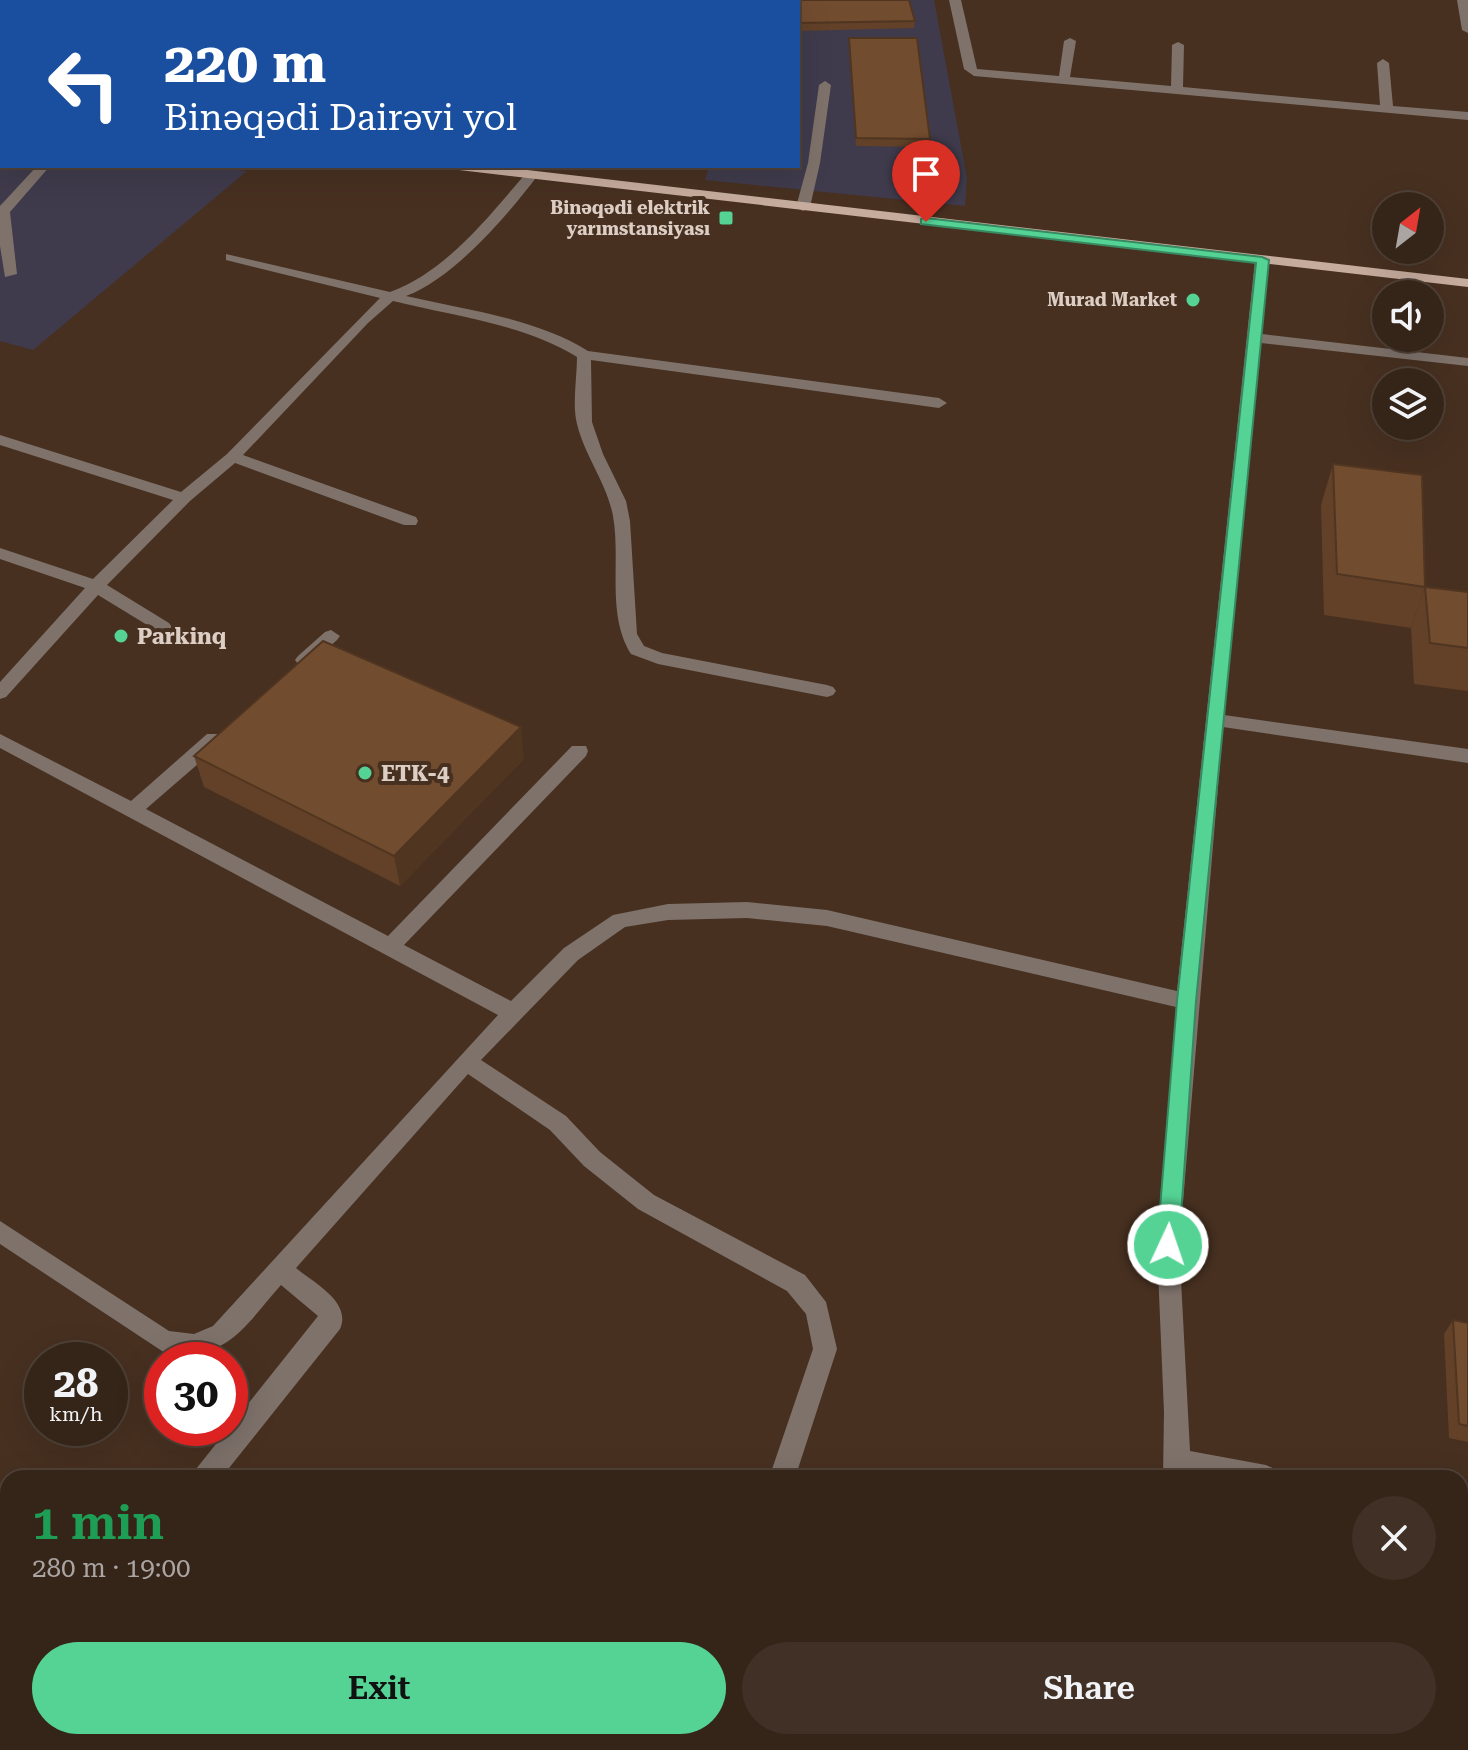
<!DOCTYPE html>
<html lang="en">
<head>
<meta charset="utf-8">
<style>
	:root { --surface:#352418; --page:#403025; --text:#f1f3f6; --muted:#aaa4a2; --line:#4f4137; --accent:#54d395 }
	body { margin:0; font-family:"Roboto Serif",serif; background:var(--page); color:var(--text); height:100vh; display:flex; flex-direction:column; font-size:30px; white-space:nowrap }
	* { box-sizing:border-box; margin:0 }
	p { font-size:26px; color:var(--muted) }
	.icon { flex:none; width:44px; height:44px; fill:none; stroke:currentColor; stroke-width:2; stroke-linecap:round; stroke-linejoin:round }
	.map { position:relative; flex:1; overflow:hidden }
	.drawer { position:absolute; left:0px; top:1470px; width:1468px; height:280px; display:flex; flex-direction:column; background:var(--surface); border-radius:24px 24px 0 0; box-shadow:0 8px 32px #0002,0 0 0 2px var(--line) }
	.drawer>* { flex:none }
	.hud { position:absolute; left:0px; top:0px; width:800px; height:168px; box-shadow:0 8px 32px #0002,0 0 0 2px var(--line); background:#1a4fa0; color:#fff; overflow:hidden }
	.needle { width:52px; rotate:31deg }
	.fabs { position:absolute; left:1372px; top:192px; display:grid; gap:16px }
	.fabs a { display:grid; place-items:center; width:72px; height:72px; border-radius:50%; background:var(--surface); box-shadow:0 8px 32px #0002,0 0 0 2px var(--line); font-size:40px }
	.speed { position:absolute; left:24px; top:1342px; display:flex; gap:16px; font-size:40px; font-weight:700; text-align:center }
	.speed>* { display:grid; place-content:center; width:104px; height:104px; border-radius:50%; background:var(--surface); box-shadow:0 8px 32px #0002,0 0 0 2px var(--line); line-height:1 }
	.speed small { font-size:20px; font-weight:400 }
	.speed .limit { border:12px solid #d22; background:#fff; color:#111 }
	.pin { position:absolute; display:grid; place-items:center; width:68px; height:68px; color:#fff; margin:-82px -34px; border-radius:50% 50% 50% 0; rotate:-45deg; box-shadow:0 0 8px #0007 }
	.pin .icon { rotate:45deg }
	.me { position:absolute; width:88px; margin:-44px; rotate:3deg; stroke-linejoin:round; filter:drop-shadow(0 0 6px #0008) }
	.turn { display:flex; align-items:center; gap:28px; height:168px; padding:0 32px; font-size:36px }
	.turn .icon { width:104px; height:104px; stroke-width:2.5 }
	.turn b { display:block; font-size:56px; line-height:68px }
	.round { display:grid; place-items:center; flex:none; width:84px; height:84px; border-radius:42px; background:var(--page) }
	.overview { display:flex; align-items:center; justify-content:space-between; height:136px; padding:0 32px }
	h1 { font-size:48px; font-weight:600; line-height:60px; color:#1e9e55 }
	.button { display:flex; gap:16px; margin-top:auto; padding:16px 32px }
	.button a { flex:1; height:92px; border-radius:48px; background:var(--accent); color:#111; font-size:32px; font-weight:600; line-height:92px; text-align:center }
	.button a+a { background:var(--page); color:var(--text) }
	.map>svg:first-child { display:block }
	.industrial { fill:#3f3b4c }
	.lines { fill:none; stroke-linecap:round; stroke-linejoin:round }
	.minor { fill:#7e726b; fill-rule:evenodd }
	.major { fill:#c6ac9d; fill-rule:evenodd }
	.wall { fill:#624128 }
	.shaded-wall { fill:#503521 }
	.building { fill:#724c2f; stroke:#503521; stroke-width:2 }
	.route { fill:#54d395; stroke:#378961; stroke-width:2 }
	.poi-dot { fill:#54d395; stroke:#473020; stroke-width:3 }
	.labels { text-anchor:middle; stroke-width:8; stroke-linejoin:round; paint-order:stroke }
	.far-poi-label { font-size:18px; font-weight:bold; fill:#ddcec5; stroke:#473020; text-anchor:end }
	.poi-label { font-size:22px; font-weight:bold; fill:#ddcec5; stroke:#473020; text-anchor:start }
</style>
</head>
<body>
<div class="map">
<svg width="1468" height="1750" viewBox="0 0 1468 1750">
	<rect width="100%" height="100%" fill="#473020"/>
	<g class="industrial">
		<polygon points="706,0 934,0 967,178 965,206 705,180 709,166 798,166 798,2"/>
		<polygon points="0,145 2,166 204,166 247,171 33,350 0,341"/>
	</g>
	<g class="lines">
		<g class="minor">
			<polygon points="0,0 20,0 22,2 2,3"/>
			<polygon points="519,0 531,0 518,2"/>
			<polygon points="535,0 559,0 561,2 533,2"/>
			<polygon points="949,0 961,0 977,69 1059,76 1064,41 1070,38 1076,41 1070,77 1171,86 1172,45 1178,42 1184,45 1183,87 1380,105 1377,63 1383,59 1389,63 1393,106 1468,112 1468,120 974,76 964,69"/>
			<polygon points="1457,0 1468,0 1468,33 1462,30"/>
			<polygon points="825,81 831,85 820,163 810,207 803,211 796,207 808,163 819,85"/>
			<polygon points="37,166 50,166 10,212 17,274 5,277 0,246 0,206"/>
			<path d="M532,171L538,175C508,215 453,279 406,296C466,310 535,318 588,351L939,398L947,403L939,408L591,360L592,422L603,454L626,501L630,521L637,634L644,646L662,653L827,685L833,687L836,691L833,695L827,697L658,664L631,654C606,614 621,561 613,516C607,483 585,457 577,424C572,404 577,378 577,357C524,324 453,316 393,301L368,323L243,455L416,517L418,521L416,525H404L235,463L190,501L107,585L169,623L172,627L169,631H157L98,595L6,697L0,699V682L85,588L0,559V548L93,579L173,500L0,445V435L181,492L227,454L380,298L226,260V254L390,292C446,272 489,216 527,172Z"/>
			<path d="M1262,256L1269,260L1262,334L1468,358V366L1261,343L1224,715L1468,749V763L1223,727L1182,1214L1181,1280L1190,1451L1266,1465L1275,1469L1279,1478H1163L1164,1412L1157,1247L1176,1007L827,926L747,918L668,920L625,927L578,960L481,1060L566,1116L600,1152L654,1195L805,1275L826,1302L837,1349L795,1478H769L813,1349L806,1314L787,1291L638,1209L584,1166L550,1130L468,1074L296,1268C314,1283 352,1302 340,1329L221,1478H192L196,1469L318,1316L281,1285C242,1329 229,1360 165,1353L0,1244V1221L169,1331L194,1334L213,1326L498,1015L0,748V734L131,801L207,734H221L223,739L221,744L146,809L388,936L572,746H586L588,751L586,756L404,945L511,1001L564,948L613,915L668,904L747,902L827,910L1177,991L1255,260Z"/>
			<polygon points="331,630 340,636 337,640 310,664 298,664 295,660 298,656 325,632"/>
			<polygon points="1460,1502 1468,1504 1468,1530 1460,1528"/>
			<rect x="1141" y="1742" width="28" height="8"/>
		</g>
		<g class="major">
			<rect x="0" y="110" width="2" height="8"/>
			<polygon points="453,166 492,166 1468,279 1468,287 459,170"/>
		</g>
	</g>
	<g class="wall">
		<polygon points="743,0 909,0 915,21 914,28 798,31 798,2 743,2"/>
		<polygon points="849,38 930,139 930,147 856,146"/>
		<polygon points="1333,464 1425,587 1411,628 1324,615 1321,505"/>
		<polygon points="1425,587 1468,592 1468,691 1414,684 1411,628"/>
		<polygon points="194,756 524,759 400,886 204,787"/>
		<polygon points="1453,1320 1468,1323 1468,1442 1449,1438 1444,1334"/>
		<polygon points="1312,1742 1450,1742 1468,1750 1311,1750 1311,1745"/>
	</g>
	<polygon class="shaded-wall" points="521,727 524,759 400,886 394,856"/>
	<g class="building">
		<polygon points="744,0 909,0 915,21 798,23 798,2 744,2"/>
		<polygon points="849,38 917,38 930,139 856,138"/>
		<rect x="0" y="46" width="2" height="32"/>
		<polygon points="1333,464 1422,475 1425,587 1337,574"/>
		<polygon points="1425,587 1468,592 1468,648 1430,643"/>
		<polygon points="323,641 521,727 394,856 194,756"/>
		<polygon points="1453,1320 1468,1323 1468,1426 1459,1424"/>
		<polygon points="1332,1742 1450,1742 1468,1746 1468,1750 1332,1750"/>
	</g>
	<polygon class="route" points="926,218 1262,257 1269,260 1196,1001 1179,1245 1176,1251 1168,1254 1161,1251 1157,1245 1177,1001 1256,263 921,224 921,219"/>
	<g class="poi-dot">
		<rect x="718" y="210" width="16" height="16" rx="4"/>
		<circle cx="1193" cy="300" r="8"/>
		<circle cx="121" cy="636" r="8"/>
		<circle cx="365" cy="773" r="8"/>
	</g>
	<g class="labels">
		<g class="far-poi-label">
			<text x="710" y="214">Binəqədi elektrik<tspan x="710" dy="21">yarımstansiyası</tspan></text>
			<text x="1177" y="306">Murad Market</text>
		</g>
		<g class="poi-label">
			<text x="137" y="644">Parkinq</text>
			<text x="381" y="781">ETK-4</text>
		</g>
	</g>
</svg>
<div class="fabs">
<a><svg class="needle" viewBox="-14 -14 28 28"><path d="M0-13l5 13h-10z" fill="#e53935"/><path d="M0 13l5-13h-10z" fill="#aaa4a2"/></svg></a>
<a><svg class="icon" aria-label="sound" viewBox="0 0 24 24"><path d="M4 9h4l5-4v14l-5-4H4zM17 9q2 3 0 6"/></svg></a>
<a><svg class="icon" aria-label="layers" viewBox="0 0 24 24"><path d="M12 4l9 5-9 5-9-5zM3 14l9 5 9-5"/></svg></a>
</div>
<div class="speed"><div>28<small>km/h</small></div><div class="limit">30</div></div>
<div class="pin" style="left:926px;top:222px;background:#d93025"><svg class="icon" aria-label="arrive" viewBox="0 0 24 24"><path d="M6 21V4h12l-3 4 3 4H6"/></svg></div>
<svg class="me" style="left:1168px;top:1245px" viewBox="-20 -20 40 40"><circle r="17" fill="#54d395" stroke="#fff" stroke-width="3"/><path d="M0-11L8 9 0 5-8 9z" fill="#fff"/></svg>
<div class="hud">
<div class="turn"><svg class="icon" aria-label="left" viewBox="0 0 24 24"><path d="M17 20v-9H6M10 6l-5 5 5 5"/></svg><div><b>220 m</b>Binəqədi Dairəvi yol</div></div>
</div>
<section class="drawer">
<div class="overview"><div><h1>1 min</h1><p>280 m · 19:00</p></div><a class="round"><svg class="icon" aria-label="close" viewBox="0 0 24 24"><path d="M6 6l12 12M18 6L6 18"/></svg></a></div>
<div class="button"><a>Exit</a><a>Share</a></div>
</section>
</div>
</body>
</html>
